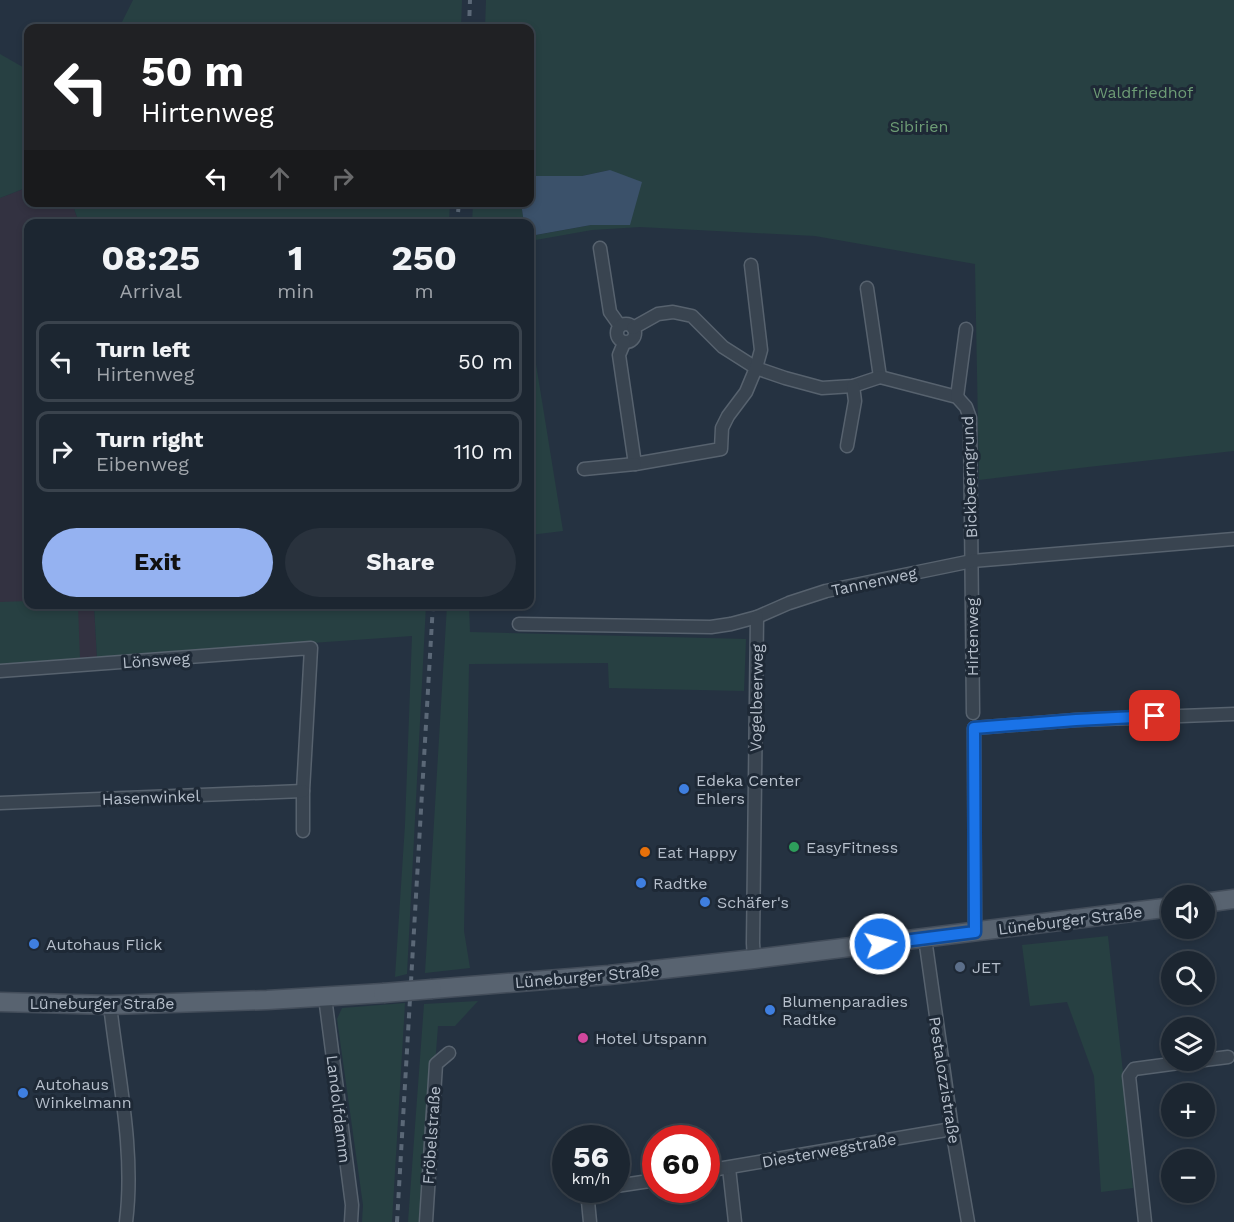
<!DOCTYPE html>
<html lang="en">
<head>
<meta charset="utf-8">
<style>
	:root { --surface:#1c2631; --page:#29323d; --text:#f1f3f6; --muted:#a0a5ab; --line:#3a434d; --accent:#95b2f1 }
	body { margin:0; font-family:"Work Sans",sans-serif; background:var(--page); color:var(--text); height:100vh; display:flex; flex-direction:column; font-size:22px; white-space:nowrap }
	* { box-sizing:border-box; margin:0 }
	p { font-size:20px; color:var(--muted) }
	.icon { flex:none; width:33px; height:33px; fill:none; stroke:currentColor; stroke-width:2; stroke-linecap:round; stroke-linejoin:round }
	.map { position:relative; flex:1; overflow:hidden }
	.panel { position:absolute; left:24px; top:219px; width:510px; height:390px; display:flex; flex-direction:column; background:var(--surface); border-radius:12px; box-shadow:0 3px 9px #0003,0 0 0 2px var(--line) }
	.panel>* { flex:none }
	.guide { position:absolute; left:24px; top:24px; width:510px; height:183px; border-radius:12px; box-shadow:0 3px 9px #0003,0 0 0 2px var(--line); background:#202124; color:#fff; overflow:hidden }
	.tools { position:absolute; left:1161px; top:885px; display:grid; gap:12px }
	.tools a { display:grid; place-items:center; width:54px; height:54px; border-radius:50%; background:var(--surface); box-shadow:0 3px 9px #0003,0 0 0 2px var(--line); font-size:30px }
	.speed { position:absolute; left:552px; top:1125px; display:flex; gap:12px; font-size:30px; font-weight:700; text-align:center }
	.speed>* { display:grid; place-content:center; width:78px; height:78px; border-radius:50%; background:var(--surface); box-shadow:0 3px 9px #0003,0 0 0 2px var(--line); line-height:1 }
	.speed small { font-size:15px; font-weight:400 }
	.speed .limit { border:9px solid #d22; background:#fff; color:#111 }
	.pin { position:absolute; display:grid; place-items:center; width:51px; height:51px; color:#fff; margin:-26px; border-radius:12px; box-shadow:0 3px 9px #0006 }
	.me { position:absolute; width:66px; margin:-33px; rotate:83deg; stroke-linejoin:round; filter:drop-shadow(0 0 4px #0008) }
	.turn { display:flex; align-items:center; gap:21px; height:126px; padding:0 18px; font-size:27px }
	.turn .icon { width:78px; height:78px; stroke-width:2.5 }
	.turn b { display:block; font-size:42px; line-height:51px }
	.lanes { display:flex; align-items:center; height:57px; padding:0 18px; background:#0003; justify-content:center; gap:30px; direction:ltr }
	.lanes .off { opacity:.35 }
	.eta { display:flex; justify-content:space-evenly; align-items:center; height:102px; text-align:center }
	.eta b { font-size:36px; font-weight:700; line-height:42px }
	.cta { display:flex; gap:12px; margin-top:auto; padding:12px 18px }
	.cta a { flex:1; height:69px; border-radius:36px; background:var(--accent); color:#111; font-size:24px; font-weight:700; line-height:69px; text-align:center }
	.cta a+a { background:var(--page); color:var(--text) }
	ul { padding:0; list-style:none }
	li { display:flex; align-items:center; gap:18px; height:81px; margin:0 12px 9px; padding:0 6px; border:3px solid var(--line); border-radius:12px }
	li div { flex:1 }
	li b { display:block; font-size:22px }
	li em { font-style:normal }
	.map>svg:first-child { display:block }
	.medical { fill:#333241 }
	.green { fill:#274042 }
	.water { fill:#3b516a }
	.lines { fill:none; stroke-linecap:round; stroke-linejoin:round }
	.minor-casing { stroke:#57626e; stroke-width:15 }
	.primary-casing { stroke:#434d5a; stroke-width:21 }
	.minor { stroke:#394450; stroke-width:12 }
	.primary { stroke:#586370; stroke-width:18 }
	.rail { stroke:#5b6877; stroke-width:4; stroke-dasharray:6 6; stroke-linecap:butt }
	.primary-bridge-casing { stroke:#434d5a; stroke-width:21; stroke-linecap:butt }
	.primary-bridge { stroke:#586370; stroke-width:18 }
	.route-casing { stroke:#114b97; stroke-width:15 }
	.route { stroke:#1a73e8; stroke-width:10 }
	.shop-dot { fill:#3f7fe0; stroke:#1e2936; stroke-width:2 }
	.leisure-dot { fill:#2e9e5b; stroke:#1e2936; stroke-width:2 }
	.food-dot { fill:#e8710a; stroke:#1e2936; stroke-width:2 }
	.service-dot { fill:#5c6f8a; stroke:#1e2936; stroke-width:2 }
	.hotel-dot { fill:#d1479c; stroke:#1e2936; stroke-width:2 }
	.labels { text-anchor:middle; stroke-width:6; stroke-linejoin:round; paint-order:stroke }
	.park-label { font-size:16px; fill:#6d9c75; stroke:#1e2936 }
	.street-label { font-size:16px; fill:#b6bfcb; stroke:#1e2936 }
	.poi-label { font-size:16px; fill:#b6bfcb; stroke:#1e2936; text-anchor:start }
</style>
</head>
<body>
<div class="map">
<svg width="1234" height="1222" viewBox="0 0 1234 1222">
	<rect width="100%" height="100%" fill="#253241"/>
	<polygon class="medical" points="28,187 28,202 72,203 77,217 61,223 28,224 28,604 94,605 97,658 0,665 0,198"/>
	<g class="green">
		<polygon points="133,0 462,0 461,28 119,28"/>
		<polygon points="486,0 1234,0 1234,451 1088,467 979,480 975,264 815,236 640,227 592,230 530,241 530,235 531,236 591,225 630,225 610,170 582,176 530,176 530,28 485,28"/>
		<polygon points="0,54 28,70 28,187 0,198"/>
		<polygon points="72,203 450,203 449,223 61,223 77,217"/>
		<polygon points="473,203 521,203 524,223 472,224"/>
		<polygon points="530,327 563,531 530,535"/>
		<polygon points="28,601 28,604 78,605 80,659 0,665 0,602"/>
		<polygon points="94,605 426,605 407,974 395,977 405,825 412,636 97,658"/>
		<polygon points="447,605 469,605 470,632 746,639 744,691 609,688 608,663 469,664 464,931 470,968 425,973"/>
		<polygon points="1108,936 1123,1072 1133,1188 1101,1192 1094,1076 1067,1002 1030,1006 1022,945"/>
		<polygon points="478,1001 455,1026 438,1026 423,1222 408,1222 424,1004"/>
		<polygon points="405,1003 392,1222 362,1222 363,1205 337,1019 342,1008"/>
	</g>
	<polygon class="water" points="610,170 642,182 630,225 591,225 530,236 530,224 524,223 521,203 530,202 530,176 582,176"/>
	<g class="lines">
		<defs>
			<g id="minor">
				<polyline points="600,248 610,312 620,326"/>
				<polyline points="867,288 880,377"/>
				<circle cx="626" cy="333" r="9"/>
				<polyline points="633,328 658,314 673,312 692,316 723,347 756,368 785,378 822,388 853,386 880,377 957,397 966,407 970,418 973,713"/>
				<polyline points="624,343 619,355 635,464 721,449 722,428 728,416 746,392 756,368 761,350 751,265"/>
				<polyline points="957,397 966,329"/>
				<polyline points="847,446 855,401 853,386"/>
				<polyline points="584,469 635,464"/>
				<polyline points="519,624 711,627 731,624 757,617 789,603 826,591 972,561 1234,539"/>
				<polyline points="0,671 311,648 303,791 303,831"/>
				<polyline points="0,803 303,791"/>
				<polyline points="975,932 974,728 1076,720 1234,714"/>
				<polyline points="925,938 952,1129 968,1222"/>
				<polyline points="754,959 753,943 757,617"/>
				<polyline points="325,997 352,1205 351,1222"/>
				<path d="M110,1005C118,1076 135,1151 126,1222"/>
				<polyline points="1204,1060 1228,1057"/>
				<polyline points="729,1168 735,1222"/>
				<polyline points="706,1171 952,1129"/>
				<polyline points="616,1186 656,1180"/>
				<polyline points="426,1222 436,1064 449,1053"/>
				<polyline points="590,1222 587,1191 595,1190"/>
				<polyline points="1145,1222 1129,1076 1134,1069 1201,1060"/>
			</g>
			<g id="primary">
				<polyline points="1204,903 1234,899"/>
				<polyline points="432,989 609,975 754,959 1172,907"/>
				<polyline points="0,1002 110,1005 267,1000 383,993"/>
			</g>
		</defs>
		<use href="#minor" class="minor-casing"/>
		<use href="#primary" class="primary-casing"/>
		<use href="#minor" class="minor"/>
		<use href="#primary" class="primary"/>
		<g class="rail">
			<polyline points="469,28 470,0"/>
			<polyline points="457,224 459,202"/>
			<polyline points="397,1222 433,604"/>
		</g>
		<defs>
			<polyline id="primary-bridge" points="383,993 432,989"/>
		</defs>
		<use href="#primary-bridge" class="primary-bridge-casing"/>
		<use href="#primary-bridge" class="primary-bridge"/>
	</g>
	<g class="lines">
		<defs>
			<polyline id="route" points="880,944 975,932 974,728 1076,720 1155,716"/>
		</defs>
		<use href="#route" class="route-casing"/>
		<use href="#route" class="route"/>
	</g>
	<g class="shop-dot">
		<circle cx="684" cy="789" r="6"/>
		<circle cx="641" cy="883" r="6"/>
		<circle cx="705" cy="902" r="6"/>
		<circle cx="34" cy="944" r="6"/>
		<circle cx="770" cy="1010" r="6"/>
		<circle cx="23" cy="1093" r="6"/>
	</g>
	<circle class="leisure-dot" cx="794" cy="847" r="6"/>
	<circle class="food-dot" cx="645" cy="852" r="6"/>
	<circle class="service-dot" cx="960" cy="967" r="6"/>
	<circle class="hotel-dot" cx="583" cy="1038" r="6"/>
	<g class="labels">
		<g class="park-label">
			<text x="1143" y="98">Waldfriedhof</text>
			<text x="919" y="132">Sibirien</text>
		</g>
		<g class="street-label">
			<text transform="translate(969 477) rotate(-92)" y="6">Bickbeerngrund</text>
			<text transform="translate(874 581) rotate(-12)" y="6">Tannenweg</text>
			<text transform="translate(972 637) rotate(-90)" y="6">Hirtenweg</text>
			<text transform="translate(156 660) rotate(-4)" y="6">Lönsweg</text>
			<text transform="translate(756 698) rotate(-89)" y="6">Vogelbeerweg</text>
			<text transform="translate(151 797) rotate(-2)" y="6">Hasenwinkel</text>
			<text transform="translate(1070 920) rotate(-7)" y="6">Lüneburger Straße</text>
			<text transform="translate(587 976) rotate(-5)" y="6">Lüneburger Straße</text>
			<text x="102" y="1009">Lüneburger Straße</text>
			<text transform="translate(945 1080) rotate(81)" y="6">Pestalozzistraße</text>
			<text transform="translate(339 1109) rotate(83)" y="6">Landolfdamm</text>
			<text transform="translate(431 1135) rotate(-86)" y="6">Fröbelstraße</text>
			<text transform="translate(829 1150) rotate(-10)" y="6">Diesterwegstraße</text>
		</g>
		<g class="poi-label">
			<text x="696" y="786">Edeka Center<tspan x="696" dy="18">Ehlers</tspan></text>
			<text x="806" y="853">EasyFitness</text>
			<text x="657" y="858">Eat Happy</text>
			<text x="653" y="889">Radtke</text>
			<text x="717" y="908">Schäfer's</text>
			<text x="46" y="950">Autohaus Flick</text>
			<text x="972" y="973">JET</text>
			<text x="782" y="1007">Blumenparadies<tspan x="782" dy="18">Radtke</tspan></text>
			<text x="595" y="1044">Hotel Utspann</text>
			<text x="35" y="1090">Autohaus<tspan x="35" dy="18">Winkelmann</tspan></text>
		</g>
	</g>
</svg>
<div class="tools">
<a><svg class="icon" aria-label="sound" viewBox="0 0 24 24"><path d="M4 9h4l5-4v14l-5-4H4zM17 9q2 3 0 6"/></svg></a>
<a><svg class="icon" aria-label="search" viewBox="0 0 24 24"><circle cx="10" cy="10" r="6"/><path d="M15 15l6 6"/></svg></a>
<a><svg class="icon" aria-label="layers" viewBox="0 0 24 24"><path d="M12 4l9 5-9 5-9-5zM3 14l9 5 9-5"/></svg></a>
<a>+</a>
<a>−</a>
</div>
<div class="speed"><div>56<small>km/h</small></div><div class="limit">60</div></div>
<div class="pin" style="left:1155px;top:716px;background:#d93025"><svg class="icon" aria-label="arrive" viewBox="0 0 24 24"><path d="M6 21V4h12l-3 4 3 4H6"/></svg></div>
<svg class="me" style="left:880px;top:944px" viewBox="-20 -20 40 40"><circle r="17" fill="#1a73e8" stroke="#fff" stroke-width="3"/><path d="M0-11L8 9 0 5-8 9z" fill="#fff"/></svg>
<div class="guide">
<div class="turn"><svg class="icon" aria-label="left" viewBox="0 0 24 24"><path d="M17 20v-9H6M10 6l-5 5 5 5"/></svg><div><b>50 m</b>Hirtenweg</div></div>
<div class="lanes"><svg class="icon" aria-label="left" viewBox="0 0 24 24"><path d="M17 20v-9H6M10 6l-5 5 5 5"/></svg><svg class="icon off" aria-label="ahead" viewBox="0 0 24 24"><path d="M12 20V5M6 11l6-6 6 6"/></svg><svg class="icon off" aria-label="right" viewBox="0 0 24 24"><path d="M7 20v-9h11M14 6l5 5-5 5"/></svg></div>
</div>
<section class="panel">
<div class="eta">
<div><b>08:25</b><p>Arrival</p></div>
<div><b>1</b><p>min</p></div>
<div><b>250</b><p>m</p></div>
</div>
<ul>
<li><svg class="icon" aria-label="left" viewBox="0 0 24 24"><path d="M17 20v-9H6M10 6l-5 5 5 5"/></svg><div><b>Turn left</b><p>Hirtenweg</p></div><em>50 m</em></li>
<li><svg class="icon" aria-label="right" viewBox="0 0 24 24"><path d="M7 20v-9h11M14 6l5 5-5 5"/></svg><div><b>Turn right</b><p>Eibenweg</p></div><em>110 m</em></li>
</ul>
<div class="cta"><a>Exit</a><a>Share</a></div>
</section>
</div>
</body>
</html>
